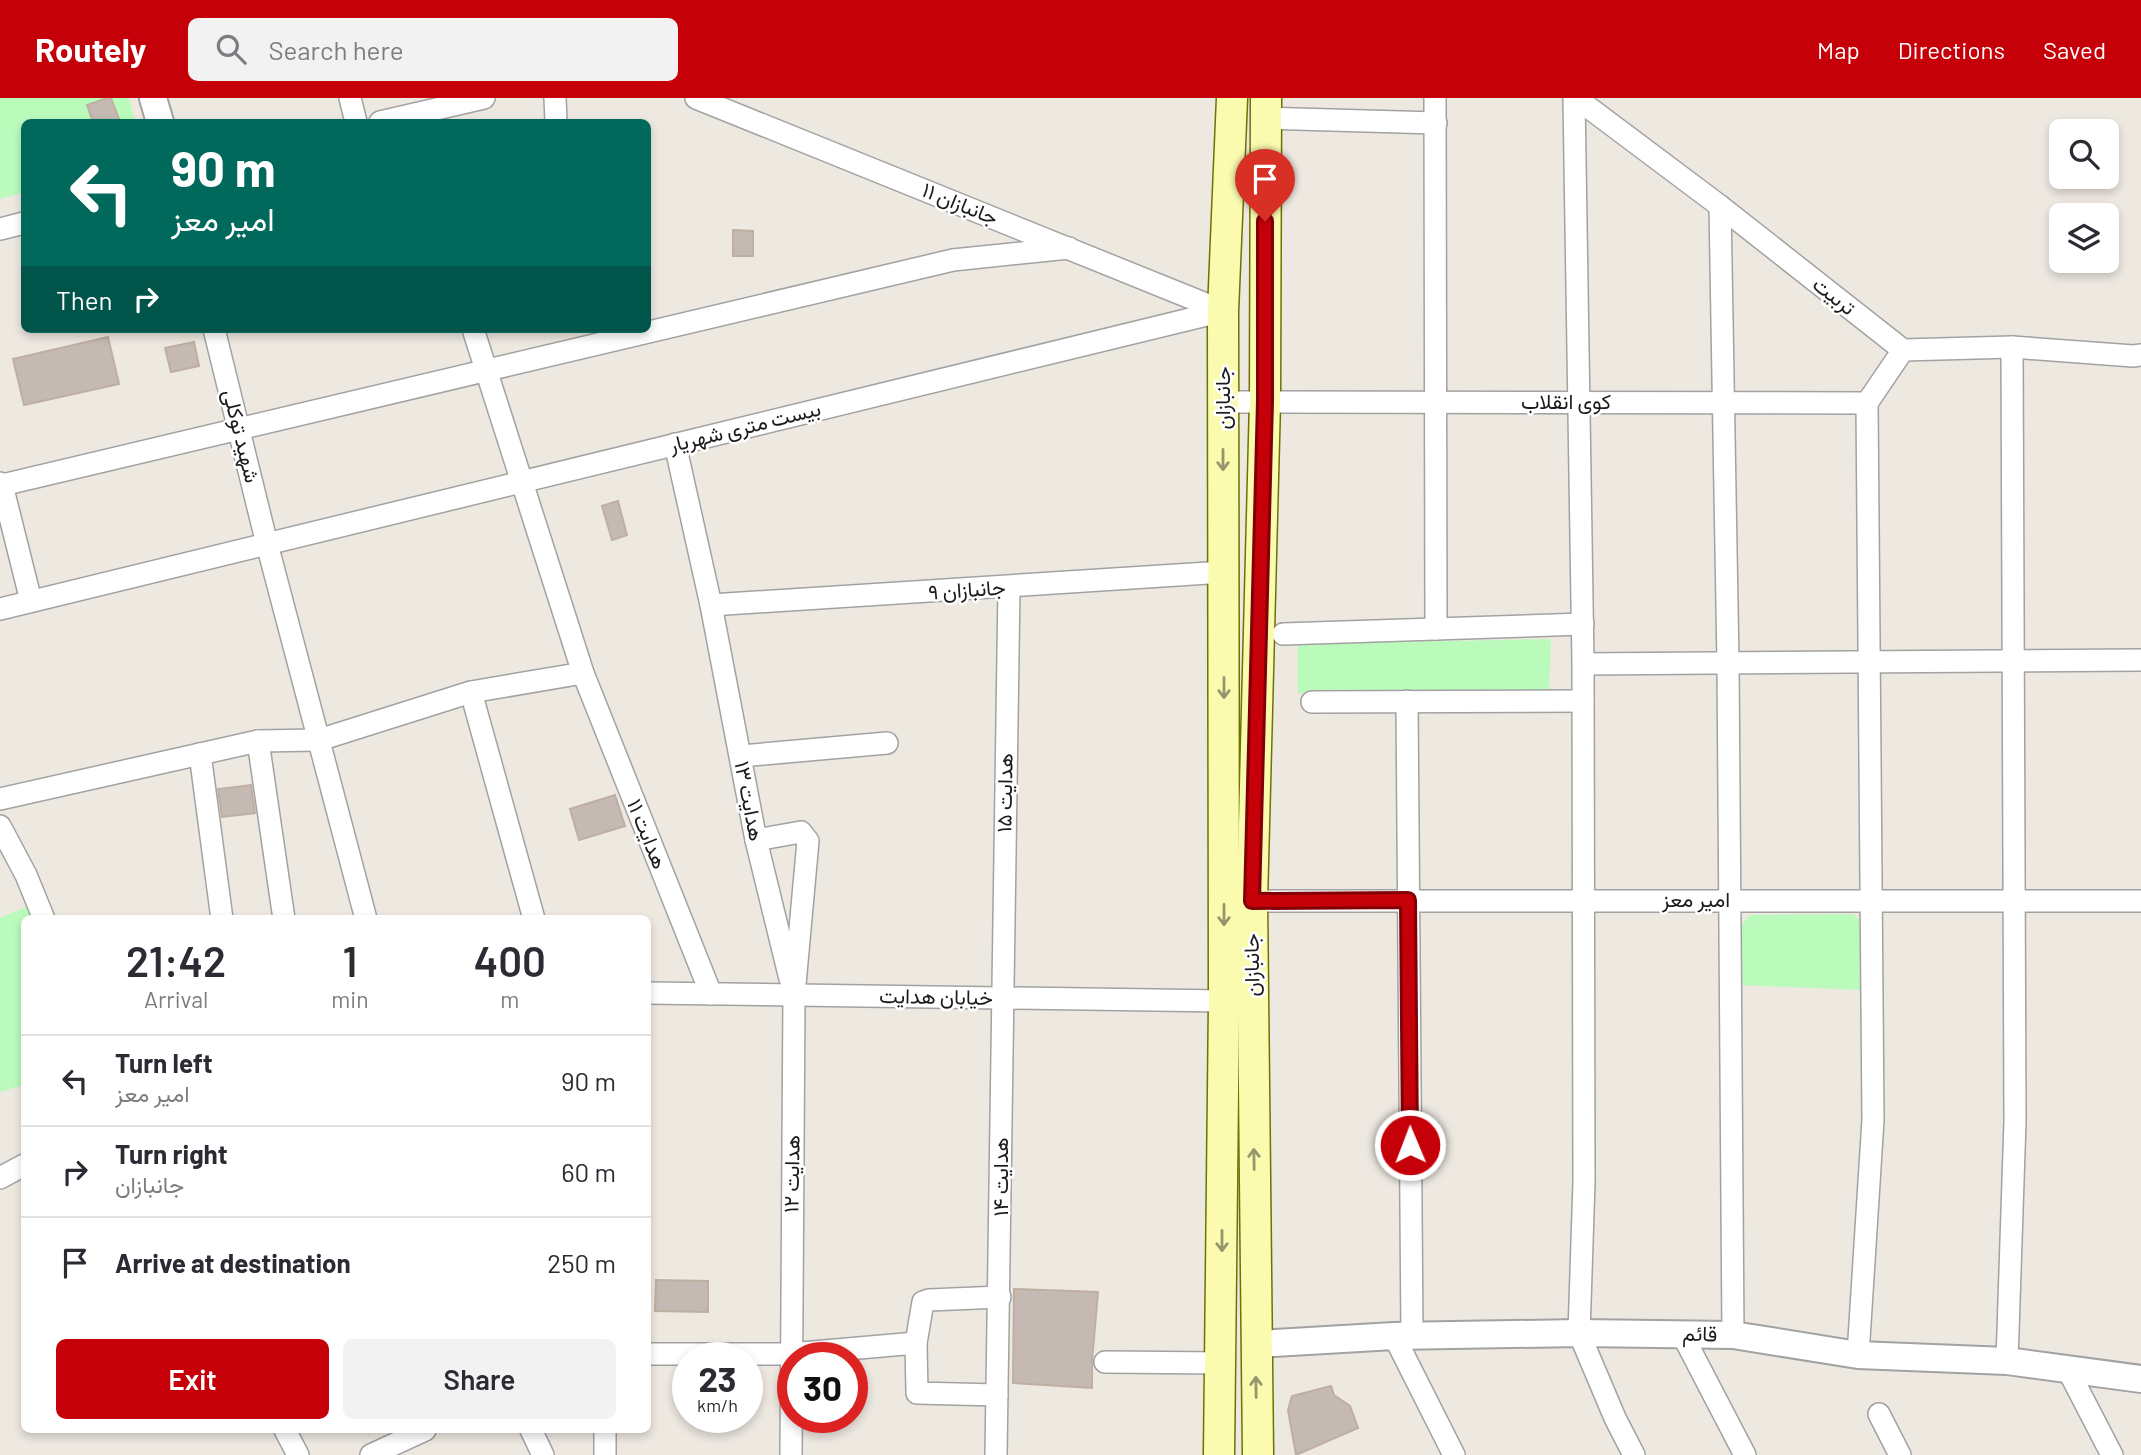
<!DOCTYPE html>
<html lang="en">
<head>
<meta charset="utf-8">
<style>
	:root { --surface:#fff; --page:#f2f2f3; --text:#2b2b33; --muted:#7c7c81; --line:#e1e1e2; --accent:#c60009 }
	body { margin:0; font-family:Barlow,Vazirmatn,sans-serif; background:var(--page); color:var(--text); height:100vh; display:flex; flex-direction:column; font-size:26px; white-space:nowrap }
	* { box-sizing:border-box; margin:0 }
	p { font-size:23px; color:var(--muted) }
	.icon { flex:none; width:38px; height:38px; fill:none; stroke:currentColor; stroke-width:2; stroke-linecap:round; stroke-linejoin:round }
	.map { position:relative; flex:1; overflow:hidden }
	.side { position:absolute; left:21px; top:817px; width:630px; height:518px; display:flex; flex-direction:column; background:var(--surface); border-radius:10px; box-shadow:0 4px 10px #0003 }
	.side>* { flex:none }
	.top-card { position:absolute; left:21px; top:21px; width:630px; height:214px; border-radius:10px; box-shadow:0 4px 10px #0003; background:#00695c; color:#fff; overflow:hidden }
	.controls { position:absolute; left:2049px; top:21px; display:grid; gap:14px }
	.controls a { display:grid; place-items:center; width:70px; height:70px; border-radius:10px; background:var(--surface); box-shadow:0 4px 10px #0003; font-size:35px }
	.speed { position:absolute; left:672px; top:1244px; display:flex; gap:14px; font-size:35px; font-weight:700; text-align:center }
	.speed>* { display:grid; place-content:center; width:91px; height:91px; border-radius:50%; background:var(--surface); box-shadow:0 4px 10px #0003; line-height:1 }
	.speed small { font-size:18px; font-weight:400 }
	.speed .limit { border:10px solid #d22; background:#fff; color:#111 }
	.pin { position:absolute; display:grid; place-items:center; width:60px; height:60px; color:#fff; margin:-72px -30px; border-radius:50% 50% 50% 0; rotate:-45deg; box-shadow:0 0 7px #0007 }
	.pin .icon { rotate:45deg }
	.me { position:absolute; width:77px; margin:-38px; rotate:359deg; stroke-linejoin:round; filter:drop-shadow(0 0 5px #0008) }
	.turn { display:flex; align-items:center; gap:24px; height:147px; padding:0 35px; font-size:32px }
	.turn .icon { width:91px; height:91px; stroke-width:2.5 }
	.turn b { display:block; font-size:49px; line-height:60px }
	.then { display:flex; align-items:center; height:66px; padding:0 35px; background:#0003; gap:14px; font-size:26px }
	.eta { display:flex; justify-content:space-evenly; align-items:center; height:119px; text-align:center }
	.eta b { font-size:42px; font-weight:600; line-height:49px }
	.primary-button { display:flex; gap:14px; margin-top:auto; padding:14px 35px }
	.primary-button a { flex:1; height:80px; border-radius:10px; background:var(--accent); color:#fff; font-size:28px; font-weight:600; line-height:80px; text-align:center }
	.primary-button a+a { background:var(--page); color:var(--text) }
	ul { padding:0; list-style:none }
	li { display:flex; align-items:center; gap:21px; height:91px; padding:0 35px; border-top:2px solid var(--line) }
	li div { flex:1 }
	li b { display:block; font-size:26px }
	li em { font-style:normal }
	header { display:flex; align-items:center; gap:42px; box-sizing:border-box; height:98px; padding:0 35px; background:var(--accent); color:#fff }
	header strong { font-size:33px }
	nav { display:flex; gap:38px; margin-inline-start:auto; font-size:24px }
	.search { width:490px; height:63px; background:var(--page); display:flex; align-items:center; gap:18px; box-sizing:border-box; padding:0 24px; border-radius:10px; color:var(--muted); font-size:26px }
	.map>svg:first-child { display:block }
	.park { fill:#bafbbc }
	.building { fill:#c5bab3; stroke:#bfaea2; stroke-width:2 }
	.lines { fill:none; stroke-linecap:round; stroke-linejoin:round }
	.minor-casing { stroke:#a2a2a2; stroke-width:24 }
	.tertiary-casing { stroke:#a2a2a2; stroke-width:30 }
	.secondary-casing { stroke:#6c7301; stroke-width:33 }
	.minor { stroke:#fff; stroke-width:21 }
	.tertiary { stroke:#fff; stroke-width:26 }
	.secondary { stroke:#fbfbb0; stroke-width:30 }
	.oneway { stroke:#96966d }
	.route-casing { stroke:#810006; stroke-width:18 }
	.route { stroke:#c60009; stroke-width:12 }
	.labels { text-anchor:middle; stroke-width:5; stroke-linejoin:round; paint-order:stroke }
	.street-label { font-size:21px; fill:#1b1b1b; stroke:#fff }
</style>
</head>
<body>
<header>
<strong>Routely</strong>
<div class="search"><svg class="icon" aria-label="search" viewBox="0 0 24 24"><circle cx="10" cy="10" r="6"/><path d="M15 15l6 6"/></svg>Search here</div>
<nav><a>Map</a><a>Directions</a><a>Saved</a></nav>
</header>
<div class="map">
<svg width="2141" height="1357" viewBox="0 0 2141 1357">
	<rect width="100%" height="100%" fill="#ede8e0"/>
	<g class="park">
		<polygon points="0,0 129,0 135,24 24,24 24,94 0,101"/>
		<polygon points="1551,541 1549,594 1298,595 1298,546"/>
		<polygon points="30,807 36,821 24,821 24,987 0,994 0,820"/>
		<polygon points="1853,816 1863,825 1861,892 1739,887 1741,827 1750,817"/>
	</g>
	<g class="building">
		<polygon points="107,0 111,0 120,24 93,24 87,7"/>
		<polygon points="733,132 753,133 753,158 733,158"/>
		<polygon points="108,239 119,286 24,307 13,261"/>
		<polygon points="194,244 199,268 171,274 165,250"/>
		<polygon points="618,403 627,437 612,442 602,408"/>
		<polygon points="251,687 255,715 222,719 218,691"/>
		<polygon points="615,697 625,728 579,742 570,711"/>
		<polygon points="656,1182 708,1183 708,1214 655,1213"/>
		<polygon points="1014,1191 1098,1194 1092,1263 1092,1290 1013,1285"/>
		<polygon points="1331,1288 1334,1297 1350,1308 1358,1330 1296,1357 1288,1312 1292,1298"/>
	</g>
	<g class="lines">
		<defs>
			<g id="minor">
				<polyline points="350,0 356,24"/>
				<polyline points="555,0 556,24"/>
				<polyline points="696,0 1223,213"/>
				<polyline points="1435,0 1436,531"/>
				<polyline points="1574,0 1583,566 1584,1084 1579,1235 1615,1320 1634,1357"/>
				<polyline points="1576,0 1720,108 1903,252 2012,249 2133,258 2141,257"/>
				<polyline points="1265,20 1436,25"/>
				<polyline points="380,24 484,0"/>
				<polyline points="1720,108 1728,565 1733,1237"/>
				<polyline points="0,131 24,125"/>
				<polyline points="214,231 267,446 366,821"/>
				<polyline points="473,231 583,575 711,896"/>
				<polyline points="1223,304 1867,305"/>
				<polyline points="1867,305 1903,252"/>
				<polyline points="675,346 711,507 756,742 790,881"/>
				<polyline points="0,385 2,387 31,503"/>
				<polyline points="2,387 953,162 1069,150"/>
				<polyline points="711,507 1224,474"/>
				<polyline points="0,511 1223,213"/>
				<polyline points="1283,536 1583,526"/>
				<polyline points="1583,566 2141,562"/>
				<polyline points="471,594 534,821"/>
				<polyline points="1407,603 1412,1238"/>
				<polyline points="1312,604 1583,603"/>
				<polyline points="258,643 284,821"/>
				<polyline points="200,656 222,821"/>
				<polyline points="741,658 887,645"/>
				<polyline points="0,701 258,643 319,642 471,594 583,575"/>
				<polyline points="0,728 26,777 44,821"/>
				<polyline points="756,742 801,734 808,743 794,897 791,1357"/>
				<polyline points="1252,803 2141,803"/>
				<polyline points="648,895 1224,903"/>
				<polyline points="0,1080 24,1067"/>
				<polyline points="1682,1236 1745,1357"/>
				<polyline points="1394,1238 1454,1357"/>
				<polyline points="648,1256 790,1256 916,1245"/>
				<polyline points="1858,1257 1873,1022 1867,305"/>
				<polyline points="2007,1263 2015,1023 2012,249"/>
				<polyline points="1105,1264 1222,1265"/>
				<polyline points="2068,1272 2112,1357"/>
				<polyline points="997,1297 917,1295 916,1245 923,1204 929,1202 1000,1199"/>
				<polyline points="1879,1316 1900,1357"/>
				<polyline points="285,1332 298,1357"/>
				<polyline points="531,1332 543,1357"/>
				<polyline points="371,1357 425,1332"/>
				<polyline points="605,1357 605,1332"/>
				<polyline points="996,1357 1009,489"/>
			</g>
			<g id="tertiary">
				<polyline points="153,0 160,24"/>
				<polyline points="1256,1246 1394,1238 1579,1235 1733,1237 1858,1257 2007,1263 2141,1281"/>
			</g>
			<g id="secondary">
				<polyline points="1219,1357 1224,903 1223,213 1232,0"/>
				<polyline points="1258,1357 1252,803 1265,303 1266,0"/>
			</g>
		</defs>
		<use href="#minor" class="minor-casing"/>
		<use href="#tertiary" class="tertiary-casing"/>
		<use href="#secondary" class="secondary-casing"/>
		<use href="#minor" class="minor"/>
		<use href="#tertiary" class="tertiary"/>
		<use href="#secondary" class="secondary"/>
	</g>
	<defs><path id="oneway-shaft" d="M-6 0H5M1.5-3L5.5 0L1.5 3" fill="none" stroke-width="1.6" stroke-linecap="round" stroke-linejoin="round" transform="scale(1.75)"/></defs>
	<g class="oneway">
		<use href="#oneway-shaft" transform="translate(1223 362) rotate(90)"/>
		<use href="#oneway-shaft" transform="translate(1224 590) rotate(90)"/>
		<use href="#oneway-shaft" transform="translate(1224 817) rotate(90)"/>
		<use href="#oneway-shaft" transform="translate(1254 1061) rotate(-91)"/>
		<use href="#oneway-shaft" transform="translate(1222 1143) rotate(90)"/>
		<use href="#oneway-shaft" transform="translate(1256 1289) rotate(-91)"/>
	</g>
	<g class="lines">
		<defs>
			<polyline id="route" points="1265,123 1265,303 1252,803 1408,802 1410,1047"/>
		</defs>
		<use href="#route" class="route-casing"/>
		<use href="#route" class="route"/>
	</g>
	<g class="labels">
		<g class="street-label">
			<text transform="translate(960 106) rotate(22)" y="7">جانبازان ۱۱</text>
			<text transform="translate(1834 198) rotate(38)" y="7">تربیت</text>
			<text transform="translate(1223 300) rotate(-90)" y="7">جانبازان</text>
			<text x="1566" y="311">کوی انقلاب</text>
			<text transform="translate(745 329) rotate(-14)" y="7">بیست متری شهریار</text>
			<text transform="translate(241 338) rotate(76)" y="7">شهید توکلی</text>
			<text transform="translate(967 492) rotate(-4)" y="7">جانبازان ۹</text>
			<text transform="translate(1005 695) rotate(-89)" y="7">هدایت ۱۵</text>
			<text transform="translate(749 703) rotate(79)" y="7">هدایت ۱۳</text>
			<text transform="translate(647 736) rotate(68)" y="7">هدایت ۱۱</text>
			<text x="1696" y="809">امیر معز</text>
			<text transform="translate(1252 867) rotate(-91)" y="7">جانبازان</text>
			<text transform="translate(936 899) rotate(1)" y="7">خیابان هدایت</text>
			<text transform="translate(792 1076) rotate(-89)" y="7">هدایت ۱۲</text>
			<text transform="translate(1001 1079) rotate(-90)" y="7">هدایت ۱۴</text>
			<text transform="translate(1700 1236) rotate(2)" y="7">قائم</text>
		</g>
	</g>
</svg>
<div class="controls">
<a><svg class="icon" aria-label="search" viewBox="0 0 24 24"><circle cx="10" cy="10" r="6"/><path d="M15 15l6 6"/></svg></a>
<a><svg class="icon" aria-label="layers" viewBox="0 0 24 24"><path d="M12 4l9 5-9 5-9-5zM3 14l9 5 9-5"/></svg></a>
</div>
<div class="speed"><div>23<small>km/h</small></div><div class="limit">30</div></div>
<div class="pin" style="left:1265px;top:123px;background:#d93025"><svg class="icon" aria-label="arrive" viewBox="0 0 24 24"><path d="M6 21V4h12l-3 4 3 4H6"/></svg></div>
<svg class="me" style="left:1410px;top:1047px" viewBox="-20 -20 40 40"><circle r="17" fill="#c60009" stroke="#fff" stroke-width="3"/><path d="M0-11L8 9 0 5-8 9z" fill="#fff"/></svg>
<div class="top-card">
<div class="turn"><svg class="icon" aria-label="left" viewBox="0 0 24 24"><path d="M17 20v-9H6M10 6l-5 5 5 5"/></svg><div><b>90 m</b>امیر معز</div></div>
<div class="then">Then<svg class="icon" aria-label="right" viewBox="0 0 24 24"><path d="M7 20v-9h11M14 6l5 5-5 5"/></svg></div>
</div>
<section class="side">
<div class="eta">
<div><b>21:42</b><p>Arrival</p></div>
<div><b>1</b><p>min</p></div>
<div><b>400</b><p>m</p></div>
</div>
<ul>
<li><svg class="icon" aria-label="left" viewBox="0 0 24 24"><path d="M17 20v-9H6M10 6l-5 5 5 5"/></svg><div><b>Turn left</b><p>امیر معز</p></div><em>90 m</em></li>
<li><svg class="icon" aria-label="right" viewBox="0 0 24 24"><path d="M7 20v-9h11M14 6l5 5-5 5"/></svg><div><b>Turn right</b><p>جانبازان</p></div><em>60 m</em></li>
<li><svg class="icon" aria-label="arrive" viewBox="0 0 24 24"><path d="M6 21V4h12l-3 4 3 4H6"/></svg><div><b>Arrive at destination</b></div><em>250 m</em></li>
</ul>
<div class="primary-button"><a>Exit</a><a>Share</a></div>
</section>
</div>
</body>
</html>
